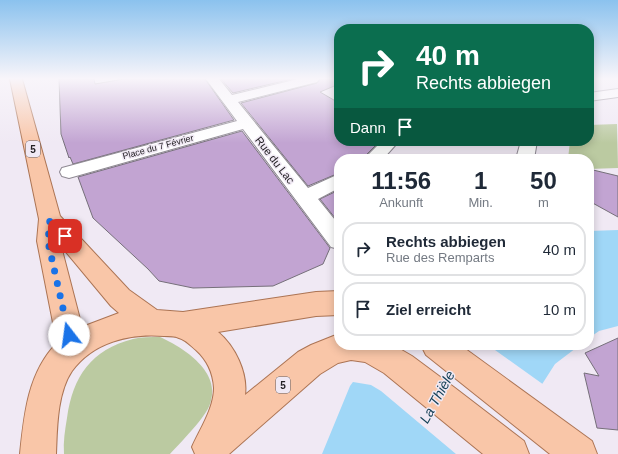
<!DOCTYPE html>
<html lang="de">
<head>
<meta charset="utf-8">
<style>
	:root { --surface:#fff; --page:#f6f6f7; --text:#1f2937; --muted:#747a83; --line:#e0e1e3 }
	body { margin:0; font-family:Arial,sans-serif; background:var(--page); color:var(--text); height:100vh; display:flex; flex-direction:column; font-size:15px; white-space:nowrap }
	* { box-sizing:border-box; margin:0 }
	p { font-size:13px; color:var(--muted) }
	.icon { flex:none; width:22px; height:22px; fill:none; stroke:currentColor; stroke-width:2; stroke-linecap:round; stroke-linejoin:round }
	.map { position:relative; flex:1; overflow:hidden }
	.side { position:absolute; left:334px; top:154px; width:260px; height:196px; display:flex; flex-direction:column; background:var(--surface); border-radius:16px; box-shadow:0 2px 10px #0003 }
	.side>* { flex:none }
	.guide { position:absolute; left:334px; top:24px; width:260px; height:122px; border-radius:16px; box-shadow:0 2px 10px #0003; background:#0b6e4f; color:#fff; overflow:hidden }
	.pin { position:absolute; display:grid; place-items:center; width:34px; height:34px; color:#fff; margin:-17px; border-radius:8px; box-shadow:0 2px 6px #0006 }
	.me { position:absolute; width:44px; margin:-22px; rotate:345deg; stroke-linejoin:round; filter:drop-shadow(0 0 3px #0008) }
	.turn { display:flex; align-items:center; gap:14px; height:84px; padding:0 16px; font-size:18px }
	.turn .icon { width:52px; height:52px; stroke-width:2.5 }
	.turn b { display:block; font-size:28px; line-height:34px }
	.then { display:flex; align-items:center; height:38px; padding:0 16px; background:#0003; gap:8px; font-size:15px }
	.eta { display:flex; justify-content:space-evenly; align-items:center; height:68px; text-align:center }
	.eta b { font-size:24px; font-weight:700; line-height:28px }
	ul { padding:0; list-style:none }
	li { display:flex; align-items:center; gap:12px; height:54px; margin:0 8px 6px; padding:0 8px; border:2px solid var(--line); border-radius:16px }
	li div { flex:1 }
	li b { display:block; font-size:15px }
	li em { font-style:normal }
	.map>svg:first-child { display:block }
	.green { fill:#bbcaa1 }
	.water { fill:#a0d7f7 }
	.pier { fill:#f0e9f4 }
	.building { fill:#c2a4d2; stroke:#76707a }
	.lines { fill:none; stroke-linecap:round; stroke-linejoin:round }
	.minor-casing { stroke:#8f8993; stroke-width:2 }
	.major-casing { stroke:#ac7454; stroke-width:2 }
	.minor { fill:#fff; fill-rule:evenodd }
	.major { fill:#f9c6a8; fill-rule:evenodd }
	.route { stroke:#1a73e8; stroke-width:7; stroke-dasharray:0 12.6 }
	.labels { text-anchor:middle; stroke-width:3; stroke-linejoin:round; paint-order:stroke }
	.far-street-label { font-size:9px; fill:#242125; stroke:#f0e9f4 }
	.shield { fill:#f0e9f4; stroke:#615d63; stroke-width:1 }
	.shield-label { font-size:10px; font-weight:bold; fill:#242125 }
	.street-label { font-size:11px; fill:#242125; stroke:#f0e9f4 }
	.near-water-label { font-size:14px; font-style:italic; fill:#154157; stroke:#f0e9f4 }
</style>
</head>
<body>
<div class="map">
<svg width="618" height="454" viewBox="0 0 618 454">
	<rect width="100%" height="100%" fill="#f0e9f4"/>
	<g class="green">
		<polygon points="617,124 618,168 589,169 589,159 568,159 570,141 589,141 589,125"/>
		<path d="M160,337C184,348 222,372 210,404C206,417 180,443 170,454H64C63,442 65,430 67,418C73,376 91,350 133,339C141,337 151,337 160,337Z"/>
	</g>
	<g class="water">
		<polygon points="618,230 618,326 599,331 589,338 589,231"/>
		<polygon points="380,345 580,345 555,364 516,425 508,454 322,454 350,386"/>
	</g>
	<polygon class="pier" points="378,345 488,345 544,385 518,426 510,454 456,454 381,391 371,385 353,382 352,380"/>
	<g class="building">
		<polygon points="59,79 94,79 95,84 124,79 205,79 234,120 73,164 70,157 69,158 61,134"/>
		<polygon points="221,79 292,79 233,93"/>
		<polygon points="320,79 339,79 339,84 320,92 339,103 339,141 380,141 363,158 339,159 339,173 308,186 241,103 317,83"/>
		<polygon points="242,131 330,248 323,264 273,286 193,288 159,281 148,269 93,218 78,177"/>
		<polygon points="589,169 618,176 618,217 589,201"/>
		<polygon points="339,190 339,223 320,199"/>
		<polygon points="618,338 618,430 597,428 584,373 599,376 585,353"/>
	</g>
	<g class="lines">
		<defs>
			<g id="minor">
				<polygon points="206,79 219,79 232,95 298,79 319,79 317,82 238,102 308,188 339,174 339,188 318,199 339,225 339,249 331,247 243,129 69,178 62,176 60,172 62,168 237,121"/>
				<polygon points="618,89 618,97 589,101 589,93"/>
				<polygon points="382,141 399,141 383,159 364,159"/>
				<polygon points="521,141 537,141 534,159 516,159"/>
			</g>
			<g id="major">
				<path d="M10,79H22L60,216L129,290L157,310L183,312L316,292L339,291V315L316,316L218,332C235,346 248,373 245,395L298,352L311,345L336,335L339,334V345H393L412,356L455,388L524,441L529,454H483L384,373L365,362L351,360L338,363L320,374L229,454H195L192,447C200,429 214,408 214,388C213,372 207,360 196,350C191,346 186,340 179,338C175,336 169,336 164,336C130,333 93,342 72,371C57,393 57,429 56,454H20C24,415 28,372 57,343L37,241L39,219ZM61,246L111,306L119,313L82,327Z"/>
				<polygon points="421,345 460,345 592,441 597,454 550,454 426,355"/>
			</g>
		</defs>
		<use href="#minor" class="minor-casing"/>
		<use href="#major" class="major-casing"/>
		<use href="#minor" class="minor"/>
		<use href="#major" class="major"/>
	</g>
	<linearGradient id="sky" x2="0" y2="1"><stop stop-color="#8bc2ee"/><stop offset="0.55" stop-color="#f8f5fa"/><stop offset="1" stop-color="#f8f5fa" stop-opacity="0"/></linearGradient>
	<rect width="618" height="143" fill="url(#sky)"/>
	<g class="lines">
		<polyline class="route" points="65,236 50,219 48,242 69,335"/>
	</g>
	<g class="labels">
		<g class="far-street-label">
			<text transform="translate(158 147) rotate(-15)" y="3">Place du 7 Février</text>
		</g>
		<g class="shield">
			<rect x="26" y="141" width="14" height="16" rx="3"/>
			<rect x="276" y="377" width="14" height="16" rx="3"/>
		</g>
		<g class="shield-label">
			<text x="33" y="153">5</text>
			<text x="283" y="389">5</text>
		</g>
		<g class="street-label">
			<text transform="translate(275 160) rotate(52)" y="4">Rue du Lac</text>
		</g>
		<g class="near-water-label">
			<text transform="translate(437 397) rotate(-61)" y="5">La Thièle</text>
		</g>
	</g>
</svg>
<div class="pin" style="left:65px;top:236px;background:#d93025"><svg class="icon" aria-label="arrive" viewBox="0 0 24 24"><path d="M6 21V4h12l-3 4 3 4H6"/></svg></div>
<svg class="me" style="left:69px;top:335px" viewBox="-20 -20 40 40"><circle r="19" fill="#fff"/><path d="M0-13L10 11 0 6-10 11z" fill="#1a73e8"/></svg>
<div class="guide">
<div class="turn"><svg class="icon" aria-label="right" viewBox="0 0 24 24"><path d="M7 20v-9h11M14 6l5 5-5 5"/></svg><div><b>40 m</b>Rechts abbiegen</div></div>
<div class="then">Dann<svg class="icon" aria-label="arrive" viewBox="0 0 24 24"><path d="M6 21V4h12l-3 4 3 4H6"/></svg></div>
</div>
<section class="side">
<div class="eta">
<div><b>11:56</b><p>Ankunft</p></div>
<div><b>1</b><p>Min.</p></div>
<div><b>50</b><p>m</p></div>
</div>
<ul>
<li><svg class="icon" aria-label="right" viewBox="0 0 24 24"><path d="M7 20v-9h11M14 6l5 5-5 5"/></svg><div><b>Rechts abbiegen</b><p>Rue des Remparts</p></div><em>40 m</em></li>
<li><svg class="icon" aria-label="arrive" viewBox="0 0 24 24"><path d="M6 21V4h12l-3 4 3 4H6"/></svg><div><b>Ziel erreicht</b></div><em>10 m</em></li>
</ul>
</section>
</div>
</body>
</html>
